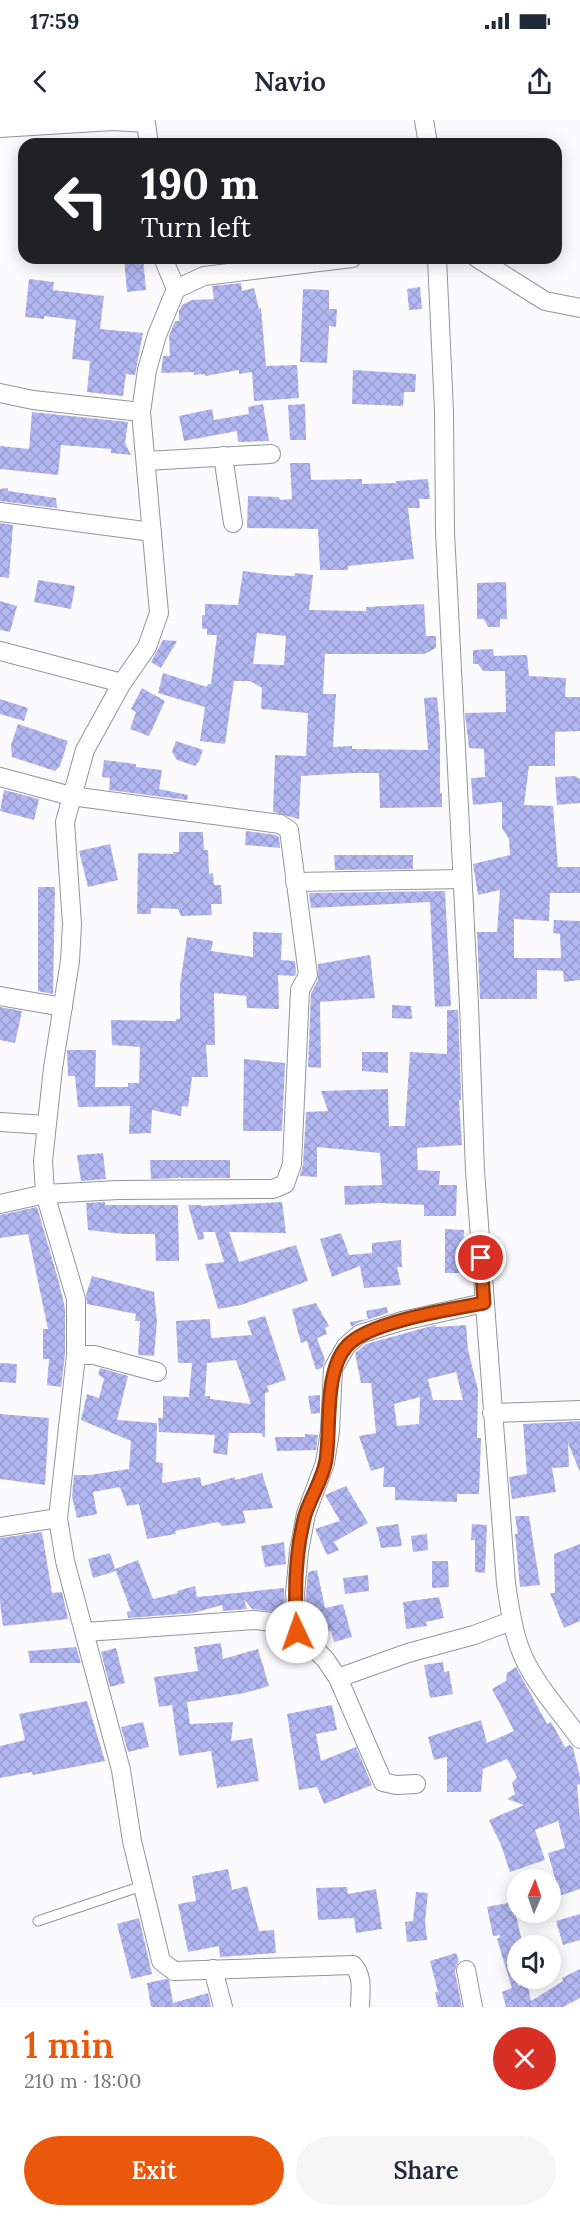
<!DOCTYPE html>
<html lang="en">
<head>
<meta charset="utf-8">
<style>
	:root { --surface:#fff; --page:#f6f6f7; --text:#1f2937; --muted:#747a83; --accent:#ea580c }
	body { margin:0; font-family:Lora,serif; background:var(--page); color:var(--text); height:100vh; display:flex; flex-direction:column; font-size:22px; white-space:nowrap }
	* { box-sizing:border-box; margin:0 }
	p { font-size:20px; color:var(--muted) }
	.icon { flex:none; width:33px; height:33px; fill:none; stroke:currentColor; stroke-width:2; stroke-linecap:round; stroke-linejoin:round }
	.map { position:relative; height:1887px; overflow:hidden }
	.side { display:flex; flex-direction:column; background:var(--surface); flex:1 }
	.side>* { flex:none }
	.top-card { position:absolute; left:18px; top:18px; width:544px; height:126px; border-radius:18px; box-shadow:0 3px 15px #0003; background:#202124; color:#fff; overflow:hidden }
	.needle { width:39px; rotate:2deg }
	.controls { position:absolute; left:507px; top:1749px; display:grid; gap:12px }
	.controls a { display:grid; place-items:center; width:54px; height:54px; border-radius:50%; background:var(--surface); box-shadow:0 3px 15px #0003; font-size:30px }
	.pin { position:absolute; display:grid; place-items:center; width:51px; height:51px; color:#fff; margin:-26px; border:3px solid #fff; border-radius:50%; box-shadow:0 2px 6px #0007 }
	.me { position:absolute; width:66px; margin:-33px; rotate:357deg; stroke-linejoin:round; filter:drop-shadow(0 0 4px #0008) }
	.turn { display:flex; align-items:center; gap:21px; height:126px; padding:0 24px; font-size:27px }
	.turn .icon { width:78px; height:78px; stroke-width:2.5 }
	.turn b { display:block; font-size:42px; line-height:51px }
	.round { display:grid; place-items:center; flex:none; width:63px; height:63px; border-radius:32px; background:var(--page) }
	.headline { display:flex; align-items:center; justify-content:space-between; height:102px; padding:0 24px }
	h1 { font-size:36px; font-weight:600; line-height:45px; color:var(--accent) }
	.action { display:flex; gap:12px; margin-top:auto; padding:12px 24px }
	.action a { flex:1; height:69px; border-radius:36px; background:var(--accent); color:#fff; font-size:24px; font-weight:600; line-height:69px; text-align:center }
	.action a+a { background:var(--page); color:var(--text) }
	.status { display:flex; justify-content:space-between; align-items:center; height:42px; padding:0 30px; background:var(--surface); direction:ltr }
	.status svg { height:16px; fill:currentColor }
	header { display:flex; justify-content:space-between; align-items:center; height:78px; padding:0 24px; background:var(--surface); font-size:27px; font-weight:600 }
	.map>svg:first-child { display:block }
	.building { fill:url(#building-cross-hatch); fill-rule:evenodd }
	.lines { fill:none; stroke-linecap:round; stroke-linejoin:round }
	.lane-casing { stroke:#94959a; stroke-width:11 }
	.street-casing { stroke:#94959a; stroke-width:20 }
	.lane { stroke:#fff; stroke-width:9 }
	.street { stroke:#fff; stroke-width:18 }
	.route-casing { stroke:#983908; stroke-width:15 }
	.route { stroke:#ea580c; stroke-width:10 }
</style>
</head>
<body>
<div class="status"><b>17:59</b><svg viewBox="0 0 49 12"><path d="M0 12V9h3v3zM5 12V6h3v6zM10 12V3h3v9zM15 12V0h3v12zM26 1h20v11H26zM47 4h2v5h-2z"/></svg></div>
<header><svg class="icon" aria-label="back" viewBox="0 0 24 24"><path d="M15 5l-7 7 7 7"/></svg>Navio<svg class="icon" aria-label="share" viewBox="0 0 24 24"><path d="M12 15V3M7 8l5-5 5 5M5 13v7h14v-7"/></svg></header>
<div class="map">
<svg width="580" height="1887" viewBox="0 0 580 1887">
	<defs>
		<pattern id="building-cross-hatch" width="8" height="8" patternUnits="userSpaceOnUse" patternTransform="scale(1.5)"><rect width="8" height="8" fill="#b2b7f1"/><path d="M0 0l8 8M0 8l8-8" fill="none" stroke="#989cce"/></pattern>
	</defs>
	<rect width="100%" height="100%" fill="#fbfbfe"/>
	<g class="building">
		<polygon points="124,138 143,138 146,170 127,172"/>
		<polygon points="29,159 54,162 53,170 104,176 100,209 143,213 135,255 126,254 123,276 87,272 90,241 72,239 76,200 44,196 44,199 25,197"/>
		<polygon points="241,163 242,171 254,168 259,189 261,188 266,246 297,245 299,278 254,281 252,252 239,254 239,250 205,256 205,254 194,255 194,252 161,253 163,236 170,236 169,216 175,201 179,201 179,191 182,185 192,180 214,179 212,166"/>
		<polygon points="420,167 422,189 409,190 407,169"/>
		<polygon points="303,169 329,170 329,189 337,189 336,207 329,206 327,243 300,242"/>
		<polygon points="353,250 416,254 415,272 404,272 403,286 352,284"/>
		<polygon points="263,284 269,321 238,322 237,311 184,321 179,296 212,289 214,300 249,294 248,287"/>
		<polygon points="305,284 306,320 290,320 288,285"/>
		<polygon points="32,292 128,302 125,323 131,335 111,333 111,329 61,325 58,355 0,349 0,326 29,329"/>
		<polygon points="290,343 310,343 311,360 362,359 362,364 396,363 396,361 428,359 430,379 419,379 420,388 408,388 414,439 348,446 348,450 320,450 318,409 247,408 248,376 279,377 280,380 292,379"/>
		<polygon points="8,368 8,371 56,378 57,388 0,381 0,369"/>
		<polygon points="0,403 13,405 9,458 0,457"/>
		<path d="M243,451L275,455L294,456L295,453L313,455L309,490L366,491V487L424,484L426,516H436V528L424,534H325L323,574H336L333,627L352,626V629L428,630L424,578L437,577L440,609V673H442V687L380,688L379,653H353L301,656L299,699L273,692L275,635L306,636L308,593L261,589L262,568L250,561H234L225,624L200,621L205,587L158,573L163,553L207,567L208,564H211L217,515H207V509H202V495H205V484L238,485ZM257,513L286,516L284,545L253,544Z"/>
		<polygon points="38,460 75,466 71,489 34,482"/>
		<polygon points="506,462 507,499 500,499 500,507 488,507 484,499 477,499 477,463"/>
		<polygon points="0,481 17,486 10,512 0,510"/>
		<polygon points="163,520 177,521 161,548 151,542"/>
		<polygon points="493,529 494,536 527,535 529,556 566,558 565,577 580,577 580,611 555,612 555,646 529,646 524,685 553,686 558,747 580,747 580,773 550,773 549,801 514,799 514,838 561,838 560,814 553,813 554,800 580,801 580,860 564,862 563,851 537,850 537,879 480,879 477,812 497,812 500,770 478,775 473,744 510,735 509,719 502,708 502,682 473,685 471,658 485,657 484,629 469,628 465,593 506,592 505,551 483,551 478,544 473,544 473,530"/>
		<polygon points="142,568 165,581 149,616 130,609 136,592 131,589"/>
		<polygon points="0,579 28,588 24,601 0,594"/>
		<polygon points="18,604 68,621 60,646 55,651 12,637 11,625"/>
		<polygon points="176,621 203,630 199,641 195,646 177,640 172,632"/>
		<polygon points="104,640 136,644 136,647 162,650 159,669 188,675 187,680 109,670 110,658 102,657"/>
		<polygon points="575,656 580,659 580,683 557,685 555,657"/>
		<polygon points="4,670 39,679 34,700 0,691"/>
		<polygon points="246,711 276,715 279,717 280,728 245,725"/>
		<polygon points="179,712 203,712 204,730 208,730 209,754 213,753 214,765 221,765 222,784 211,784 212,795 181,796 178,789 151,788 151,794 137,794 138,733 173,734 173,732 179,732"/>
		<polygon points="110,724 118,760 88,767 79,731"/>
		<polygon points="334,735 413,735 413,749 335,750"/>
		<polygon points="38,767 55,767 53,874 38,871"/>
		<polygon points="445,771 451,886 435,887 430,782 311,788 309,773"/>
		<polygon points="253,812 282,813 281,840 295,841 296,853 295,856 278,855 279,889 247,888 246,876 214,873 215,925 206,925 208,957 192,957 188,987 182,986 181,996 152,990 151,1013 129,1014 130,986 78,987 75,956 68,956 67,930 96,930 95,967 128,967 128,963 139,963 140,927 112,925 111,900 176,901 176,899 180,899 180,865 187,817 213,821 211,831 253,837"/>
		<polygon points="370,835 375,878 320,882 321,948 308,947 311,873 318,860 318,844"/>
		<polygon points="392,885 411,886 412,899 392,898"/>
		<polygon points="0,887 22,891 15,923 0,920"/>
		<polygon points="447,890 458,890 461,973 461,980 459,980 462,1025 417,1028 418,1050 440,1051 439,1065 457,1065 456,1096 424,1096 424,1085 380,1083 345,1085 344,1066 382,1065 380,1033 317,1027 317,1057 300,1056 303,1045 306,992 328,991 321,971 388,969 389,1006 405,1006 410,932 447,934"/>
		<polygon points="362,932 388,932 388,953 362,951"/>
		<polygon points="244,939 285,943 282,1011 243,1011"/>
		<polygon points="103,1033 106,1059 81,1061 77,1035"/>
		<polygon points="150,1040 230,1040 230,1058 180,1058 180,1056 178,1058 151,1059"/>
		<polygon points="105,1082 105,1085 178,1085 179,1141 156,1141 155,1114 124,1114 88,1110 86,1083"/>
		<polygon points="282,1082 286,1113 229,1112 239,1142 296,1125 308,1161 241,1185 218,1189 205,1144 224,1142 215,1112 203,1112 204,1119 198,1120 188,1085 201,1085 201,1086"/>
		<polygon points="37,1087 58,1159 65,1188 65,1234 61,1267 47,1265 49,1239 43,1239 43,1209 48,1209 28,1114 0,1118 0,1095"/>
		<polygon points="445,1109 464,1110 463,1135 470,1135 470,1153 445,1153"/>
		<polygon points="341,1113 349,1135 372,1133 372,1123 401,1120 402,1147 397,1147 401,1165 364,1168 360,1146 332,1157 320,1119"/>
		<polygon points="92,1156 154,1172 157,1202 154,1236 138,1235 140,1201 135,1201 136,1194 87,1184 86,1175"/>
		<polygon points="316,1183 329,1206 325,1208 327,1214 317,1218 325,1240 322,1248 316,1250 307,1221 301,1223 292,1189"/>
		<polygon points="387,1187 388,1193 357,1203 351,1207 350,1202 368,1199 366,1191"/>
		<path d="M265,1196L286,1260L267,1266L269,1272L265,1273V1317H263L261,1313H229L227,1335L213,1333L215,1315L159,1312L158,1298H163V1276L189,1277L192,1243H178L176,1201L210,1199L211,1218L252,1215L247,1201ZM236,1240L251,1284L210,1279V1276H205L207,1243Z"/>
		<path d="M435,1205L436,1207L466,1205L468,1230L478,1270L477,1318H481L479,1374H457V1382L395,1380V1367H383L384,1347L371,1351L359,1316L376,1313L371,1263H361L355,1233L366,1224ZM456,1252L463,1280H433L428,1259ZM420,1277L419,1304L397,1306L394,1284Z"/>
		<polygon points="0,1243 17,1244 16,1263 0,1262"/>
		<polygon points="100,1248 128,1256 117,1300 157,1303 156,1342 163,1343 162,1363 200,1357 202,1366 235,1357 235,1360 262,1353 273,1388 243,1391 246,1403 222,1406 218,1402 175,1411 176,1414 147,1419 139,1384 127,1386 120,1367 93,1372 97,1394 77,1398 72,1376 74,1355 90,1355 129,1349 131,1321 81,1300 87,1274 99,1278 104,1259 98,1254"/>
		<polygon points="320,1275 320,1293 311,1294 308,1276"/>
		<polygon points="0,1294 49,1298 45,1365 0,1359"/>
		<polygon points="580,1301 580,1352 568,1323 569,1347 552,1348 556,1372 512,1379 509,1357 527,1354 523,1304"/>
		<polygon points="305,1314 318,1315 316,1330 277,1331 275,1317 305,1317"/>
		<polygon points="346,1366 368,1403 334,1422 339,1430 327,1435 315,1409 340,1401 325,1375"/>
		<polygon points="515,1396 529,1396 540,1465 520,1467 515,1414 518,1414"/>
		<polygon points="398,1404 402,1426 381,1428 376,1407"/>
		<polygon points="472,1404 487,1405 485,1453 475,1452 475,1420 471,1420"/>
		<polygon points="42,1412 52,1473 62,1472 68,1499 3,1506 0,1482 0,1418"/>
		<polygon points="427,1414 428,1430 413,1432 411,1416"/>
		<polygon points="284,1422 286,1444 265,1447 261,1426"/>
		<polygon points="580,1424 580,1501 564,1508 550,1473 555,1473 554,1434"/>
		<polygon points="110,1433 115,1449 138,1440 153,1479 178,1473 177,1471 195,1466 197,1477 284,1468 285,1493 252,1489 244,1479 247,1489 223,1491 222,1485 193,1493 128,1498 127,1492 131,1491 116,1451 93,1458 88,1439"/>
		<polygon points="432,1441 448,1441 449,1467 432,1468"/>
		<polygon points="317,1450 325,1488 343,1484 352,1517 334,1522 331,1511 315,1514 308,1507 306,1473 308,1452"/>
		<polygon points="368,1455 369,1471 345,1474 343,1458"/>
		<polygon points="439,1477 444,1498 426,1502 427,1506 406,1509 403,1482"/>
		<polygon points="221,1523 223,1539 258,1529 269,1566 245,1573 187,1582 190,1604 233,1602 231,1621 252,1618 259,1661 217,1668 211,1631 179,1636 172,1585 159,1587 154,1557 198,1551 194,1527"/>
		<polygon points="76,1527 81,1543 30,1543 28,1531"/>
		<polygon points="116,1528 125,1563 110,1567 101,1532"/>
		<polygon points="443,1542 444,1552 449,1551 453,1574 430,1578 424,1545"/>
		<polygon points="516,1547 547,1604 551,1602 565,1627 570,1625 573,1628 580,1657 580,1664 577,1665 580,1700 580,1769 550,1779 550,1764 556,1762 548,1733 565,1728 558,1701 535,1710 545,1740 510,1752 501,1725 489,1700 524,1685 507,1679 515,1674 512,1663 517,1657 507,1639 483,1649 481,1672 447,1672 447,1637 434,1640 428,1617 481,1600 487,1623 514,1611 492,1569 506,1561 507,1553"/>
		<polygon points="87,1581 105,1641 33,1655 32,1652 0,1658 0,1626 25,1620 19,1594"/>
		<polygon points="332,1585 337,1610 316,1614 321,1641 356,1627 372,1665 324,1684 317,1667 299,1670 287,1594"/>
		<polygon points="143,1602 149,1627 128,1632 121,1607"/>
		<polygon points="228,1749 232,1770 247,1766 259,1811 274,1810 276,1833 220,1837 219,1826 188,1832 178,1784 196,1781 192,1756"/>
		<polygon points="347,1767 348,1774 376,1769 382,1809 356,1813 354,1798 318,1800 316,1768"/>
		<polygon points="416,1772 428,1773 425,1801 427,1820 407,1822 405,1802 413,1801"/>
		<polygon points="513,1782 523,1826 518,1826 518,1866 527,1862 531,1881 563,1861 562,1858 580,1849 580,1878 563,1887 506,1887 502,1872 512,1868 497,1819 500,1817 500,1815 493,1816 487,1787"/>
		<polygon points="580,1794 580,1820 563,1825 556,1801"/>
		<polygon points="139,1798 152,1854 131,1859 117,1804"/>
		<polygon points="456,1833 459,1841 456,1846 455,1852 462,1887 438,1887 435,1872 438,1872 430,1841"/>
		<polygon points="166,1859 169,1860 173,1883 208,1873 211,1887 151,1887 147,1863"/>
	</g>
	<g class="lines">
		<defs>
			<polyline id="lane" points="38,1801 142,1766"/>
			<g id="street">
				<polyline points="424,0 428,24"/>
				<polyline points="0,8 113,1 146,3 149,24"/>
				<polyline points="163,138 176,169"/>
				<path d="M352,138L204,156L176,169L157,215L147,250L141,292L159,493L147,527L122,563L85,630L65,702L72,804L70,841L53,948L43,1041L45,1074L76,1179V1235L58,1398L65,1441L121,1650L132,1721L161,1841L174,1851L353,1845C364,1857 360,1872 360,1887"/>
				<path d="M437,138L444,292L445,412L469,885L475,1051L506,1463C509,1485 512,1506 519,1526C531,1561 559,1589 580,1619"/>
				<polyline points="477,138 545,181 580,188"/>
				<polyline points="0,273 33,280 141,292"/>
				<polyline points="223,336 233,403"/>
				<polyline points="146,341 271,334"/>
				<polyline points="0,392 152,412"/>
				<polyline points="0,531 122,563"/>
				<polyline points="0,657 71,676 280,704 289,710 308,855 300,870 292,1044 285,1064 273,1069 118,1070 45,1074 0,1084"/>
				<polyline points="295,762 462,759"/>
				<polyline points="0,876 63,887"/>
				<polyline points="0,1002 46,1005"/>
				<polyline points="76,1235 94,1235 157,1252"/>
				<polyline points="492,1293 580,1290"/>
				<polyline points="0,1407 58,1398"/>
				<polyline points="86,1512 254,1500 281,1503 297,1512 325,1539 338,1558 383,1662 396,1665 416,1664"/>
				<polyline points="297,1512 295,1473 299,1431 306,1394 325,1343 330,1311 333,1249 346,1226 360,1214 402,1201 484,1183"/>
				<polyline points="338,1558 408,1533 474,1515 511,1501"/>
				<polyline points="213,1849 223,1887"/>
				<polyline points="466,1850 473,1887"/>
			</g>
		</defs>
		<use href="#lane" class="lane-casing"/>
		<use href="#street" class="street-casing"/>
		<use href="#lane" class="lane"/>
		<use href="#street" class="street"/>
	</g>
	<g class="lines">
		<defs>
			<path id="route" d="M297,1512C294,1473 295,1433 305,1395C311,1376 323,1359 326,1340C331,1306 324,1251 347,1226C368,1202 451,1189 484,1183L481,1138"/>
		</defs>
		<use href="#route" class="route-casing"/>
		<use href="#route" class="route"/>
	</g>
</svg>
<div class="controls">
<a><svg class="needle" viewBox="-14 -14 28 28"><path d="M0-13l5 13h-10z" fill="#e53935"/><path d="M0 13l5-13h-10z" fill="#747a83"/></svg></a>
<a><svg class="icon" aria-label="sound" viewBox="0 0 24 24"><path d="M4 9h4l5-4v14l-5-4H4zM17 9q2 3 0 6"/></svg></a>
</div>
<div class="pin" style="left:481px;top:1138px;background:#d93025"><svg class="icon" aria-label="arrive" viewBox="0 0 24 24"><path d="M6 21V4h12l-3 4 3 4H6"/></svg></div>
<svg class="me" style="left:297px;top:1512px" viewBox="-20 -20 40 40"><circle r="19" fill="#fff"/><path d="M0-13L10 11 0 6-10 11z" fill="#ea580c"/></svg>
<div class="top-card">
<div class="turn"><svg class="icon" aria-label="left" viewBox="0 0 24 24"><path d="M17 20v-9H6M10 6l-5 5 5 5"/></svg><div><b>190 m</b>Turn left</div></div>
</div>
</div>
<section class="side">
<div class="headline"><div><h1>1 min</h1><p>210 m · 18:00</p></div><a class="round" style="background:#d93025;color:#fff"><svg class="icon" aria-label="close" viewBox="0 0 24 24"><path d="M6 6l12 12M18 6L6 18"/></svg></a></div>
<div class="action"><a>Exit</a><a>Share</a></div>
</section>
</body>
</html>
